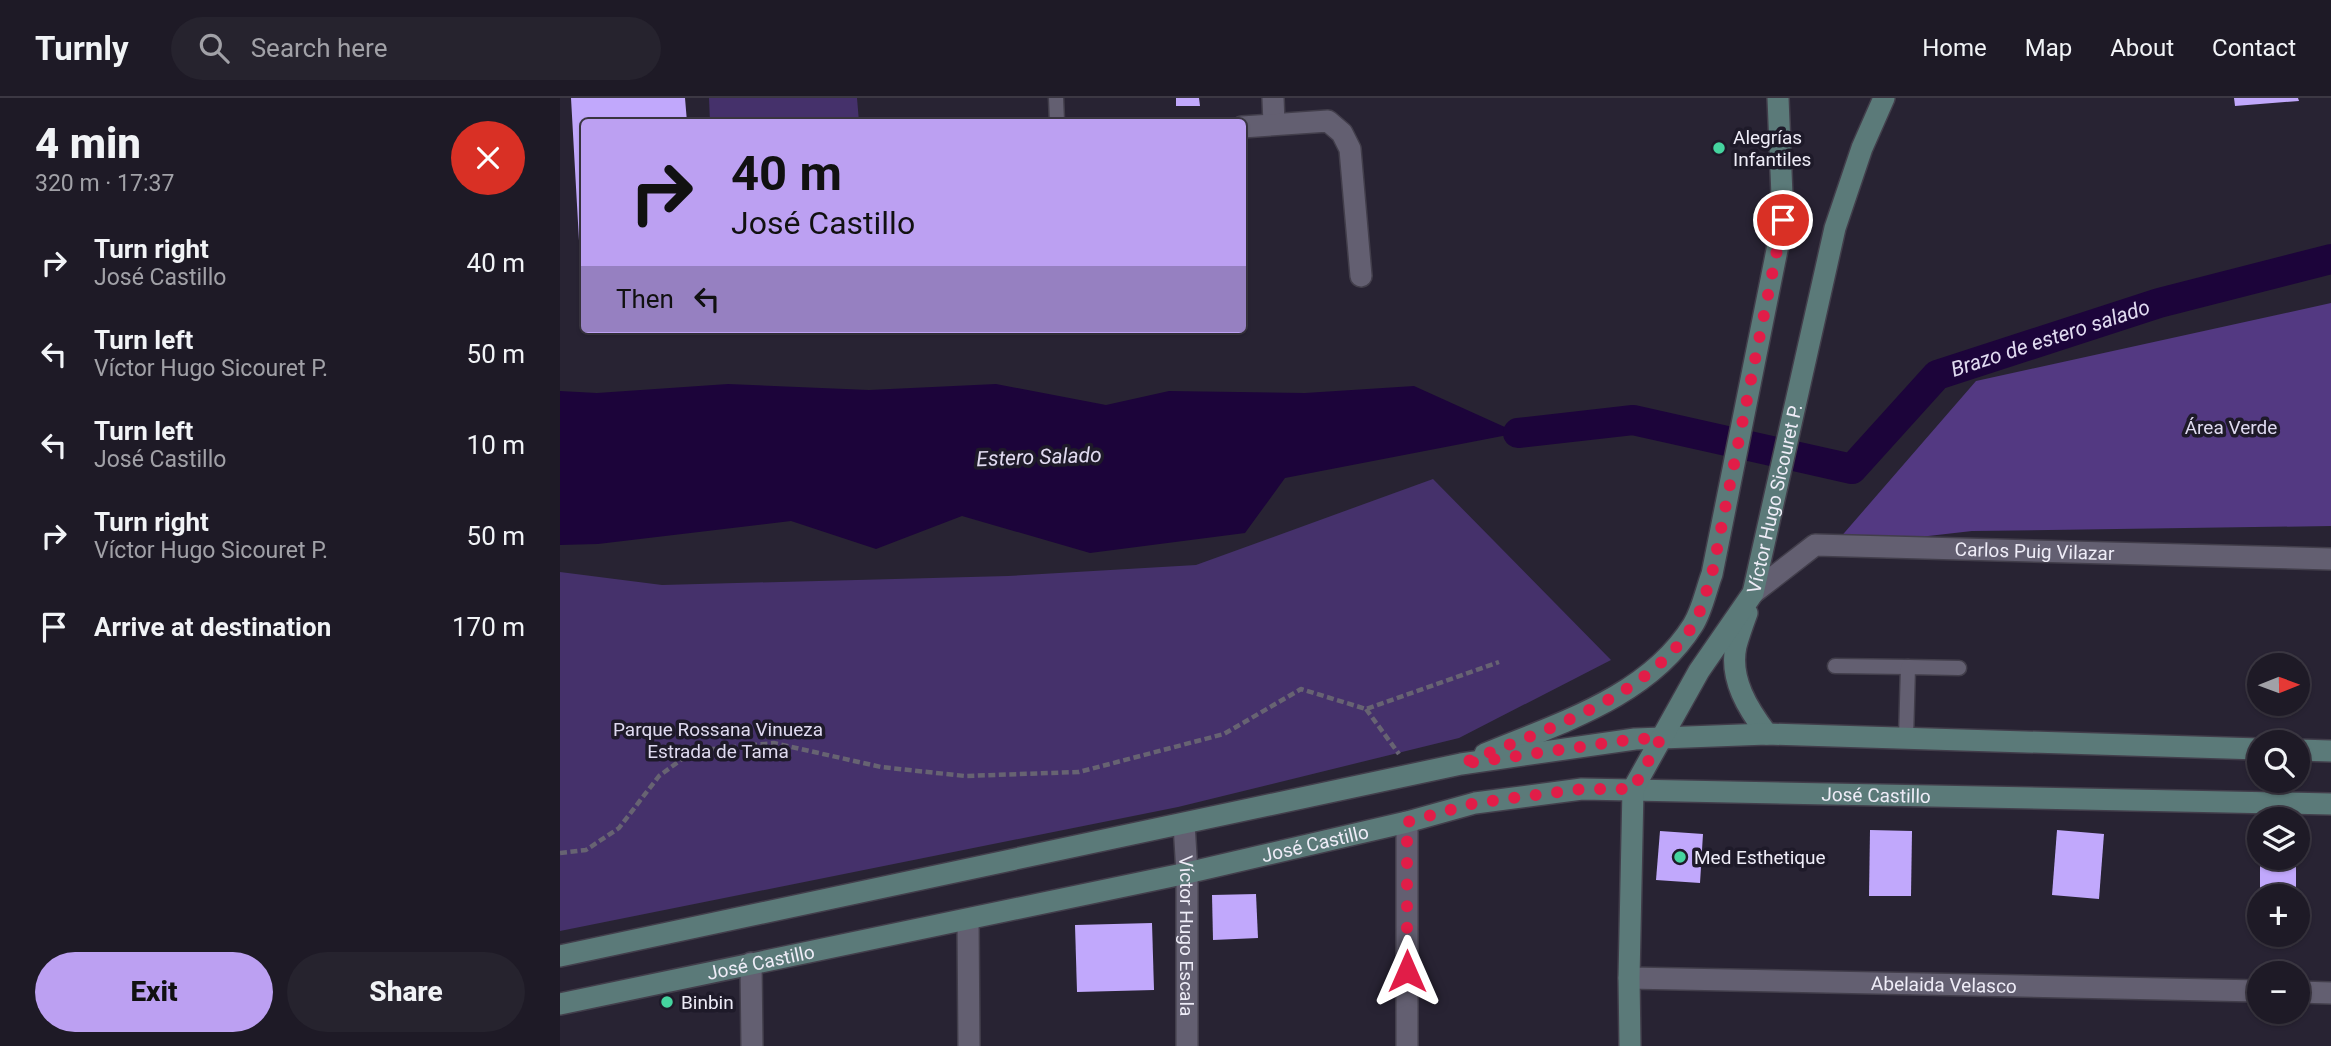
<!DOCTYPE html>
<html lang="en">
<head>
<meta charset="utf-8">
<style>
	:root { --surface:#1e1a26; --page:#26232e; --text:#f1f3f6; --muted:#a1a1a7; --line:#3c3843; --accent:#bca0f2 }
	body { margin:0; font-family:Roboto,sans-serif; background:var(--page); color:var(--text); height:100vh; display:flex; flex-direction:column; font-size:26px; white-space:nowrap }
	* { box-sizing:border-box; margin:0 }
	p { font-size:23px; color:var(--muted) }
	.icon { flex:none; width:38px; height:38px; fill:none; stroke:currentColor; stroke-width:2; stroke-linecap:round; stroke-linejoin:round }
	.map { position:relative; flex:1; overflow:hidden }
	.sheet { display:flex; flex-direction:column; background:var(--surface); width:560px }
	.sheet>* { flex:none }
	.guide { position:absolute; left:21px; top:21px; width:665px; height:214px; border-radius:7px; box-shadow:0 2px 5px #0004,0 0 0 2px var(--line); background:#bca0f2; color:#111; overflow:hidden }
	.needle { width:46px; rotate:89deg }
	.fabs { position:absolute; left:1687px; top:555px; display:grid; gap:14px }
	.fabs a { display:grid; place-items:center; width:63px; height:63px; border-radius:50%; background:var(--surface); box-shadow:0 2px 5px #0004,0 0 0 2px var(--line); font-size:35px }
	.pin { position:absolute; display:grid; place-items:center; width:60px; height:60px; color:#fff; margin:-30px; border:4px solid #fff; border-radius:50%; box-shadow:0 2px 7px #0007 }
	.me { position:absolute; width:77px; margin:-38px; rotate:0deg; stroke-linejoin:round; filter:drop-shadow(0 0 5px #0008) }
	.turn { display:flex; align-items:center; gap:24px; height:147px; padding:0 35px; font-size:32px }
	.turn .icon { width:91px; height:91px; stroke-width:2.5 }
	.turn b { display:block; font-size:49px; line-height:60px }
	.then { display:flex; align-items:center; height:66px; padding:0 35px; background:#0003; gap:14px; font-size:26px }
	.round { display:grid; place-items:center; flex:none; width:74px; height:74px; border-radius:37px; background:var(--page) }
	.headline { display:flex; align-items:center; justify-content:space-between; height:119px; padding:0 35px }
	h1 { font-size:42px; font-weight:800; line-height:52px }
	.button { display:flex; gap:14px; margin-top:auto; padding:14px 35px }
	.button a { flex:1; height:80px; border-radius:42px; background:var(--accent); color:#111; font-size:28px; font-weight:800; line-height:80px; text-align:center }
	.button a+a { background:var(--page); color:var(--text) }
	ul { padding:0; list-style:none }
	li { display:flex; align-items:center; gap:21px; height:91px; padding:0 35px }
	li div { flex:1 }
	li b { display:block; font-size:26px }
	li em { font-style:normal }
	header { display:flex; align-items:center; gap:42px; box-sizing:border-box; height:98px; padding:0 35px; background:var(--surface); border-bottom:2px solid var(--line) }
	header strong { font-size:33px }
	nav { display:flex; gap:38px; margin-inline-start:auto; font-size:24px }
	.search { width:490px; height:63px; background:var(--page); display:flex; align-items:center; gap:18px; box-sizing:border-box; padding:0 24px; border-radius:38px; color:var(--muted); font-size:26px }
	main { display:flex; flex:1; min-height:0 }
	.map>svg:first-child { display:block }
	.green { fill:#45316b }
	.forest { fill:#533982 }
	.water { fill:#1c043a }
	.lines { fill:none; stroke-linecap:round; stroke-linejoin:round }
	.canal { stroke:#1c043a; stroke-width:30 }
	.building { fill:#c1a8fc }
	.lane-casing { stroke:#423e4b; stroke-width:17 }
	.street-casing { stroke:#423e4b; stroke-width:24 }
	.secondary-casing { stroke:#423e4b; stroke-width:24 }
	.path { stroke:#676372; stroke-width:4.5; stroke-dasharray:7 3.5; stroke-linecap:butt }
	.lane { stroke:#635f71; stroke-width:14 }
	.street { stroke:#635f71; stroke-width:21 }
	.secondary { stroke:#5b7a79; stroke-width:21 }
	.route { stroke:#e11d48; stroke-width:12; stroke-dasharray:0 21.6 }
	.poi-dot { fill:#45d49f; stroke:#1e1a29; stroke-width:2.5 }
	.labels { text-anchor:middle; stroke-width:7; stroke-linejoin:round; paint-order:stroke }
	.poi-label { font-size:19px; fill:#eeecf7; stroke:#1e1a29; text-anchor:start }
	.park-label { font-size:19px; fill:#dfdaf0; stroke:#1e1a29 }
	.street-label { font-size:19px; fill:#eeecf7; stroke:#1e1a29 }
	.water-label { font-size:21px; font-style:italic; fill:#e1dbf1; stroke:#1e1a29 }
</style>
</head>
<body>
<header>
<strong>Turnly</strong>
<div class="search"><svg class="icon" aria-label="search" viewBox="0 0 24 24"><circle cx="10" cy="10" r="6"/><path d="M15 15l6 6"/></svg>Search here</div>
<nav><a>Home</a><a>Map</a><a>About</a><a>Contact</a></nav>
</header>
<main>
<section class="sheet">
<div class="headline"><div><h1>4 min</h1><p>320 m · 17:37</p></div><a class="round" style="background:#d93025;color:#fff"><svg class="icon" aria-label="close" viewBox="0 0 24 24"><path d="M6 6l12 12M18 6L6 18"/></svg></a></div>
<ul>
<li><svg class="icon" aria-label="right" viewBox="0 0 24 24"><path d="M7 20v-9h11M14 6l5 5-5 5"/></svg><div><b>Turn right</b><p>José Castillo</p></div><em>40 m</em></li>
<li><svg class="icon" aria-label="left" viewBox="0 0 24 24"><path d="M17 20v-9H6M10 6l-5 5 5 5"/></svg><div><b>Turn left</b><p>Víctor Hugo Sicouret P.</p></div><em>50 m</em></li>
<li><svg class="icon" aria-label="left" viewBox="0 0 24 24"><path d="M17 20v-9H6M10 6l-5 5 5 5"/></svg><div><b>Turn left</b><p>José Castillo</p></div><em>10 m</em></li>
<li><svg class="icon" aria-label="right" viewBox="0 0 24 24"><path d="M7 20v-9h11M14 6l5 5-5 5"/></svg><div><b>Turn right</b><p>Víctor Hugo Sicouret P.</p></div><em>50 m</em></li>
<li><svg class="icon" aria-label="arrive" viewBox="0 0 24 24"><path d="M6 21V4h12l-3 4 3 4H6"/></svg><div><b>Arrive at destination</b></div><em>170 m</em></li>
</ul>
<div class="button"><a>Exit</a><a>Share</a></div>
</section>
<div class="map">
<svg width="1771" height="948" viewBox="0 0 1771 948">
	<rect width="100%" height="100%" fill="#282333"/>
	<g class="green">
		<polygon points="149,0 297,0 299,24 150,24"/>
		<polygon points="873,381 1051,562 899,640 618,709 0,833 0,474 102,487 448,478 636,467"/>
	</g>
	<polygon class="forest" points="1771,205 1771,428 1412,433 1272,449 1416,283"/>
	<polygon class="water" points="168,286 309,292 436,286 546,307 609,293 745,295 854,288 958,335 725,380 685,435 530,455 402,418 316,451 231,423 38,446 0,447 0,293 37,295"/>
	<g class="lines">
		<path class="canal" id="s1" d="M958,335L1073,322L1292,371L1377,277L1599,205L1771,161"/>
	</g>
	<g class="building">
		<polygon points="11,0 125,0 127,24 24,24 24,196 22,196"/>
		<polygon points="616,0 639,0 640,8 616,8"/>
		<polygon points="1674,0 1738,0 1739,3 1675,8"/>
		<polygon points="1310,732 1352,733 1351,798 1309,798"/>
		<polygon points="1497,732 1544,736 1539,801 1492,797"/>
		<polygon points="1100,733 1143,736 1140,785 1096,782"/>
		<polygon points="1700,760 1736,760 1736,791 1700,790"/>
		<polygon points="696,796 698,840 653,842 652,797"/>
		<polygon points="592,825 594,892 517,894 515,827"/>
	</g>
	<g class="lines">
		<defs>
			<g id="lane">
				<polyline points="496,0 497,24"/>
				<polyline points="1275,568 1348,569"/>
				<polyline points="1346,640 1348,569 1399,570"/>
			</g>
			<g id="street">
				<polyline points="713,0 714,26"/>
				<polyline points="682,29 768,23 782,35 790,51 801,178"/>
				<path id="s2" d="M1193,495L1255,447L1771,461"/>
				<path id="s3" d="M624,726L627,775V948"/>
				<polyline points="408,822 409,948"/>
				<polyline points="191,865 192,948"/>
				<path id="s4" d="M1069,880L1699,893"/>
				<polyline points="1738,894 1771,895"/>
				<polyline points="847,948 847,724"/>
			</g>
			<g id="secondary">
				<path d="M1187,515C1183,526 1179,537 1176,548C1169,581 1188,611 1207,636"/>
				<polyline points="1738,652 1771,653"/>
				<path d="M925,656C999,625 1088,599 1133,527C1142,513 1146,492 1152,476L1223,122L1218,0"/>
				<polyline points="0,858 901,666 1075,641 1207,636 1699,651"/>
				<path id="s5" d="M0,906L627,775L847,724L915,705L1022,691L1771,706"/>
				<path id="s6" d="M1070,948L1069,880L1073,691L1139,573L1193,495L1275,130L1302,50L1324,0"/>
			</g>
		</defs>
		<use href="#lane" class="lane-casing"/>
		<use href="#street" class="street-casing"/>
		<use href="#secondary" class="secondary-casing"/>
		<g class="path">
			<polyline points="806,611 839,656"/>
			<polyline points="0,755 26,752 59,730 99,678 133,653 214,645 321,669 405,678 519,674 664,636 741,591 806,611 939,564"/>
		</g>
		<use href="#lane" class="lane"/>
		<use href="#street" class="street"/>
		<use href="#secondary" class="secondary"/>
	</g>
	<g class="lines">
		<path class="route" d="M847,873V724L915,705L1022,691H1073L1101,640L1075,641L901,666C978,634 1087,601 1133,527C1142,513 1146,492 1152,476L1223,122"/>
	</g>
	<g class="poi-dot">
		<circle cx="1159" cy="50" r="7"/>
		<circle cx="1120" cy="759" r="7"/>
		<circle cx="107" cy="904" r="7"/>
	</g>
	<g class="labels">
		<g class="poi-label">
			<text x="1173" y="46">Alegrías<tspan x="1173" dy="22">Infantiles</tspan></text>
			<text x="1134" y="766">Med Esthetique</text>
			<text x="121" y="911">Binbin</text>
		</g>
		<g class="park-label">
			<text x="1671" y="336">Área Verde</text>
			<text x="158" y="638">Parque Rossana Vinueza<tspan x="158" dy="22">Estrada de Tama</tspan></text>
		</g>
		<g class="street-label">
			<text dy="7" stroke="none"><textPath href="#s6" startOffset="584">Víctor Hugo Sicouret P.</textPath></text>
			<text dy="7" stroke="none"><textPath href="#s2" startOffset="298">Carlos Puig Vilazar</textPath></text>
			<text dy="7" stroke="none"><textPath href="#s5" startOffset="1339">José Castillo</textPath></text>
			<text dy="7" stroke="none"><textPath href="#s5" startOffset="772">José Castillo</textPath></text>
			<text dy="7" stroke="none"><textPath href="#s3" startOffset="112">Víctor Hugo Escala</textPath></text>
			<text dy="7" stroke="none"><textPath href="#s5" startOffset="205">José Castillo</textPath></text>
			<text dy="7" stroke="none"><textPath href="#s4" startOffset="315">Abelaida Velasco</textPath></text>
		</g>
		<g class="water-label">
			<text dy="7" stroke="none"><textPath href="#s1" startOffset="586">Brazo de estero salado</textPath></text>
			<text transform="translate(479 359) rotate(-2)" y="7">Estero Salado</text>
		</g>
	</g>
</svg>
<div class="fabs">
<a><svg class="needle" viewBox="-14 -14 28 28"><path d="M0-13l5 13h-10z" fill="#e53935"/><path d="M0 13l5-13h-10z" fill="#a1a1a7"/></svg></a>
<a><svg class="icon" aria-label="search" viewBox="0 0 24 24"><circle cx="10" cy="10" r="6"/><path d="M15 15l6 6"/></svg></a>
<a><svg class="icon" aria-label="layers" viewBox="0 0 24 24"><path d="M12 4l9 5-9 5-9-5zM3 14l9 5 9-5"/></svg></a>
<a>+</a>
<a>−</a>
</div>
<div class="pin" style="left:1223px;top:122px;background:#d93025"><svg class="icon" aria-label="arrive" viewBox="0 0 24 24"><path d="M6 21V4h12l-3 4 3 4H6"/></svg></div>
<svg class="me" style="left:847px;top:873px" viewBox="-20 -20 40 40"><path d="M0-17L14 15 0 8-14 15z" fill="#e11d48" stroke="#fff" stroke-width="4"/></svg>
<div class="guide">
<div class="turn"><svg class="icon" aria-label="right" viewBox="0 0 24 24"><path d="M7 20v-9h11M14 6l5 5-5 5"/></svg><div><b>40 m</b>José Castillo</div></div>
<div class="then">Then<svg class="icon" aria-label="left" viewBox="0 0 24 24"><path d="M17 20v-9H6M10 6l-5 5 5 5"/></svg></div>
</div>
</div>
</main>
</body>
</html>
